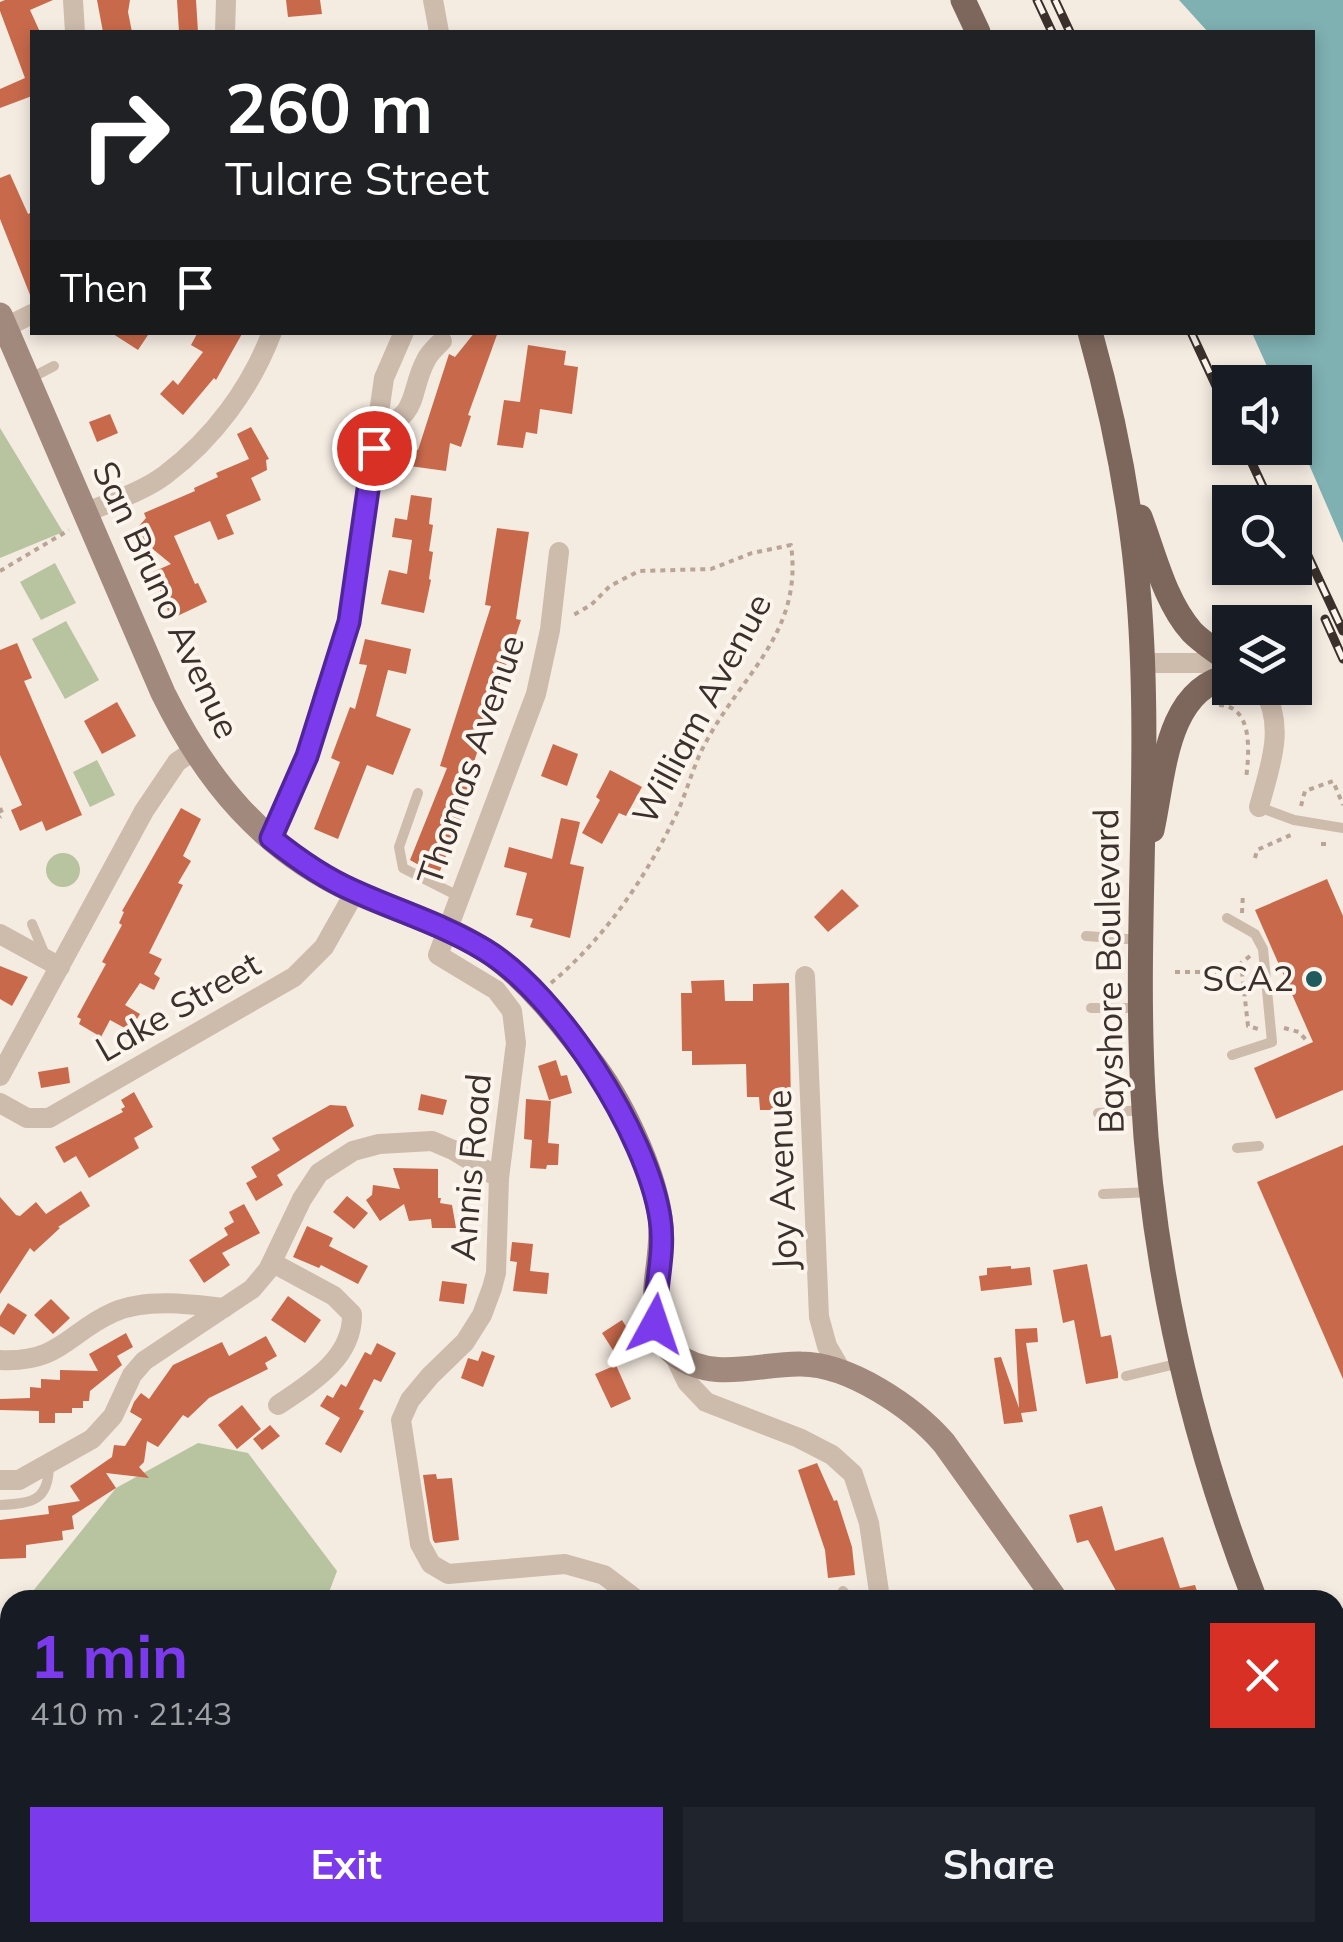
<!DOCTYPE html>
<html lang="en">
<head>
<meta charset="utf-8">
<style>
	:root { --surface:#171b24; --page:#20242c; --text:#f1f3f6; --muted:#9ea1a6; --accent:#7c3aed }
	body { margin:0; font-family:Mulish,sans-serif; background:var(--page); color:var(--text); height:100vh; display:flex; flex-direction:column; font-size:38px; white-space:nowrap }
	* { box-sizing:border-box; margin:0 }
	p { font-size:32px; color:var(--muted) }
	.icon { flex:none; width:55px; height:55px; fill:none; stroke:currentColor; stroke-width:2; stroke-linecap:round; stroke-linejoin:round }
	.map { position:relative; flex:1; overflow:hidden }
	.sheet { position:absolute; left:0px; top:1590px; width:1345px; height:352px; display:flex; flex-direction:column; background:var(--surface); border-radius:30px 30px 0 0; box-shadow:0 5px 15px #0003 }
	.sheet>* { flex:none }
	.banner { position:absolute; left:30px; top:30px; width:1285px; height:305px; border-radius:0px; box-shadow:0 5px 15px #0003; background:#202124; color:#fff; overflow:hidden }
	.tools { position:absolute; left:1212px; top:365px; display:grid; gap:20px }
	.tools a { display:grid; place-items:center; width:100px; height:100px; border-radius:0px; background:var(--surface); box-shadow:0 5px 15px #0003; font-size:50px }
	.pin { position:absolute; display:grid; place-items:center; width:85px; height:85px; color:#fff; margin:-42px; border:5px solid #fff; border-radius:50%; box-shadow:0 2px 10px #0007 }
	.me { position:absolute; width:110px; margin:-55px; rotate:5deg; stroke-linejoin:round; filter:drop-shadow(0 0 8px #0008) }
	.turn { display:flex; align-items:center; gap:35px; height:210px; padding:0 30px; font-size:45px }
	.turn .icon { width:130px; height:130px; stroke-width:2.5 }
	.turn b { display:block; font-size:70px; line-height:85px }
	.then { display:flex; align-items:center; height:95px; padding:0 30px; background:#0003; gap:20px; font-size:38px }
	.round { display:grid; place-items:center; flex:none; width:105px; height:105px; border-radius:0px; background:var(--page) }
	.headline { display:flex; align-items:center; justify-content:space-between; height:170px; padding:0 30px }
	h1 { font-size:60px; font-weight:700; line-height:75px; color:var(--accent) }
	.button { display:flex; gap:20px; margin-top:auto; padding:20px 30px }
	.button a { flex:1; height:115px; border-radius:0px; background:var(--accent); color:#fff; font-size:40px; font-weight:700; line-height:115px; text-align:center }
	.button a+a { background:var(--page); color:var(--text) }
	.map>svg:first-child { display:block }
	.green { fill:#b8c4a0 }
	.water { fill:#7fb0b2 }
	.building { fill:#c8694b }
	.lines { fill:none; stroke-linecap:round; stroke-linejoin:round }
	.path { stroke:#b9a596; stroke-width:4; stroke-dasharray:5 5; stroke-linecap:butt }
	.lane { stroke:#cdbbac; stroke-width:10 }
	.street { stroke:#cdbbac; stroke-width:20 }
	.secondary { stroke:#a18a7d; stroke-width:25 }
	.primary { stroke:#7d675c; stroke-width:25 }
	.rail-casing { stroke:#3b302b; stroke-width:9 }
	.rail { stroke:#fbf5ee; stroke-width:5; stroke-dasharray:15; stroke-linecap:butt }
	.route-casing { stroke:#51269a; stroke-width:25 }
	.route { stroke:#7c3aed; stroke-width:18 }
	.poi-dot { fill:#1f5a5e; stroke:#fbf5ee; stroke-width:4 }
	.labels { text-anchor:middle; stroke-width:8; stroke-linejoin:round; paint-order:stroke }
	.street-label { font-size:35px; fill:#3b302b; stroke:#fbf5ee }
	.poi-label { font-size:35px; fill:#3b302b; stroke:#fbf5ee; text-anchor:end }
</style>
</head>
<body>
<div class="map">
<svg width="1343" height="1942" viewBox="0 0 1343 1942">
	<rect width="100%" height="100%" fill="#f4ebe1"/>
	<g class="green">
		<polygon points="0,428 63,532 0,558"/>
		<polygon points="55,563 76,603 41,620 20,582"/>
		<polygon points="66,621 99,680 65,699 32,639"/>
		<polygon points="97,760 115,795 90,807 73,772"/>
		<circle cx="63" cy="870" r="17"/>
		<polygon points="198,1443 248,1453 337,1571 326,1600 31,1600 29,1596 116,1488"/>
		<polygon points="0,1773 10,1774 10,1932 415,1932 417,1942 0,1942"/>
	</g>
	<polygon class="water" points="1179,0 1343,0 1343,543 1295,432 1295,382 1274,382 1252,333 1312,332 1312,32 1208,32"/>
	<g class="building">
		<polygon points="5,0 53,0 30,10 40,32 32,32 32,96 0,108 0,89 25,78 0,11 0,2"/>
		<polygon points="97,0 130,0 128,12 132,32 103,32"/>
		<polygon points="177,0 196,0 198,32 179,32"/>
		<polygon points="286,0 320,0 322,14 288,17"/>
		<polygon points="10,174 28,214 32,212 32,300 0,219 0,178"/>
		<polygon points="110,332 150,332 138,350"/>
		<polygon points="198,332 243,332 216,380 214,378 183,415 160,394 173,380 178,385 203,352 191,345"/>
		<polygon points="475,332 498,332 468,415 471,416 461,447 450,443 446,471 395,464 398,447 418,450 449,354 455,357"/>
		<polygon points="528,345 566,351 564,365 578,367 572,414 540,409 537,434 526,432 523,448 497,445 504,400 520,402"/>
		<polygon points="110,414 118,433 97,442 89,422"/>
		<polygon points="251,427 269,459 266,460 267,470 251,478 261,500 226,515 234,534 218,540 210,521 174,536 195,584 198,583 207,602 171,619 153,572 171,564 143,541 139,526 146,518 144,513 195,491 194,488 218,477 216,473 249,459 237,434"/>
		<polygon points="411,495 432,498 429,524 433,525 429,551 433,552 429,579 431,580 424,613 381,604 389,570 407,574 412,540 392,537 395,518 407,520"/>
		<polygon points="497,528 529,532 516,619 521,620 467,783 474,786 438,876 410,860 447,768 440,766 491,606 485,605"/>
		<polygon points="365,639 411,649 406,674 388,670 376,716 411,729 393,775 367,765 338,839 314,829 340,762 331,758 350,707 355,709 367,665 359,664"/>
		<polygon points="17,643 32,678 24,681 82,815 46,831 42,821 20,831 11,810 22,805 0,755 0,650"/>
		<polygon points="117,702 136,736 102,754 84,721"/>
		<polygon points="553,744 578,754 567,786 541,776"/>
		<polygon points="610,770 642,787 626,816 619,813 602,844 582,833 600,800 596,797"/>
		<polygon points="181,808 201,819 183,856 191,861 178,883 183,885 149,953 162,959 154,974 160,978 154,990 140,983 125,1005 140,1014 130,1031 110,1020 101,1037 79,1024 81,1019 77,1017 106,964 102,962 122,925 119,923 124,912 122,911"/>
		<polygon points="561,818 580,822 570,864 584,867 570,938 530,927 533,919 516,915 527,873 504,867 509,847 552,859"/>
		<polygon points="1327,879 1343,916 1343,1090 1276,1119 1254,1068 1313,1042 1255,910"/>
		<polygon points="842,889 859,906 828,932 814,917"/>
		<polygon points="0,966 28,977 12,1006 0,999"/>
		<polygon points="724,980 725,1001 753,1001 753,984 789,983 791,1110 760,1110 759,1097 747,1097 746,1064 692,1065 692,1051 682,1051 681,993 692,993 691,981"/>
		<polygon points="556,1060 561,1076 567,1075 572,1093 549,1100 538,1066"/>
		<polygon points="68,1067 70,1083 41,1088 38,1072"/>
		<polygon points="134,1092 153,1127 134,1138 139,1148 89,1178 76,1156 64,1163 55,1147 123,1112 121,1109 125,1107 121,1100"/>
		<polygon points="421,1094 447,1100 443,1115 418,1110"/>
		<polygon points="526,1099 551,1101 548,1143 559,1144 558,1165 547,1165 546,1169 530,1168 532,1140 524,1139"/>
		<polygon points="330,1105 346,1106 354,1126 277,1175 283,1185 256,1201 246,1183 257,1177 251,1167 280,1150 272,1138"/>
		<polygon points="1343,1145 1343,1379 1257,1182"/>
		<polygon points="393,1168 438,1169 438,1198 441,1198 440,1203 452,1205 456,1228 432,1228 431,1219 409,1221 404,1204 380,1221 366,1200 372,1195 373,1185 400,1189"/>
		<polygon points="81,1191 90,1206 58,1227 60,1228 34,1252 30,1248 0,1294 0,1197 16,1215 20,1216 36,1202 46,1214"/>
		<polygon points="347,1196 368,1213 354,1229 333,1212"/>
		<polygon points="244,1204 260,1233 222,1253 230,1265 204,1283 189,1260 228,1235 224,1228 234,1222 229,1212"/>
		<polygon points="307,1226 333,1238 329,1246 368,1266 358,1284 321,1265 319,1268 293,1257"/>
		<polygon points="512,1242 533,1244 530,1271 549,1273 547,1294 513,1291 517,1262 510,1261"/>
		<polygon points="1087,1264 1101,1337 1111,1335 1118,1373 1118,1378 1086,1384 1074,1320 1063,1323 1053,1270"/>
		<polygon points="1011,1266 1011,1269 1030,1267 1032,1285 981,1291 979,1276 987,1275 987,1268"/>
		<polygon points="442,1281 467,1284 464,1304 439,1301"/>
		<polygon points="288,1296 321,1320 305,1343 271,1320"/>
		<polygon points="51,1299 70,1318 53,1334 34,1315"/>
		<polygon points="8,1303 27,1315 14,1335 0,1326 0,1316"/>
		<polygon points="622,1320 636,1342 616,1355 602,1333"/>
		<polygon points="1037,1328 1038,1342 1026,1343 1037,1411 1021,1413 1023,1422 1004,1424 994,1358 1001,1357 1019,1408 1015,1329"/>
		<polygon points="126,1333 133,1347 117,1356 122,1365 90,1391 89,1401 83,1401 83,1408 72,1408 72,1413 55,1413 55,1423 39,1423 39,1411 0,1410 0,1399 30,1398 30,1387 41,1388 41,1379 60,1380 60,1370 98,1371 89,1354"/>
		<polygon points="266,1336 277,1356 265,1363 268,1369 209,1398 188,1418 183,1415 158,1447 147,1441 144,1462 139,1467 149,1478 106,1473 116,1488 72,1516 74,1529 62,1531 63,1540 26,1545 26,1558 0,1559 0,1520 49,1514 48,1506 80,1501 70,1486 112,1457 114,1445 125,1446 142,1419 130,1412 134,1402 141,1393 149,1399 173,1365 222,1342 229,1356"/>
		<polygon points="377,1343 396,1353 381,1382 374,1379 359,1409 364,1411 341,1453 325,1444 340,1418 320,1406 327,1395 333,1398 341,1384 346,1387 365,1352 371,1355"/>
		<polygon points="482,1351 495,1356 483,1387 461,1378 468,1358 478,1361"/>
		<polygon points="616,1365 631,1399 611,1408 595,1374"/>
		<polygon points="242,1405 261,1429 237,1449 218,1425"/>
		<polygon points="270,1425 280,1436 262,1450 253,1439"/>
		<polygon points="817,1463 834,1501 837,1500 852,1547 855,1575 828,1578 825,1550 798,1470"/>
		<polygon points="436,1474 437,1479 452,1478 459,1540 435,1543 433,1540 423,1475"/>
		<polygon points="1102,1506 1115,1551 1163,1537 1180,1588 1195,1585 1200,1600 1121,1600 1088,1540 1077,1543 1069,1515"/>
	</g>
	<g class="lines">
		<g class="path">
			<polyline points="0,571 69,530"/>
			<path d="M1219,705C1254,706 1249,754 1246,779"/>
			<polyline points="1301,806 1305,791 1333,781 1343,805"/>
			<polyline points="0,808 3,815 0,817"/>
			<polyline points="1321,844 1327,844"/>
			<polyline points="1255,858 1257,850 1293,834"/>
			<polyline points="1242,913 1243,893"/>
			<polyline points="1250,956 1241,963 1248,1026 1258,1029"/>
			<polyline points="1175,972 1216,972"/>
			<path d="M551,983C604,939 644,880 674,819C687,794 692,767 706,742C743,673 803,632 791,545L752,553L711,569L639,571L610,586L591,605L570,617"/>
			<polyline points="1284,1028 1299,1032 1308,1042"/>
			<polyline points="0,1716 10,1726"/>
			<polyline points="208,1932 210,1942"/>
			<polyline points="32,1942 47,1932"/>
		</g>
		<g class="lane">
			<polyline points="29,379 54,366"/>
			<polyline points="418,793 399,847 403,868 458,896"/>
			<polyline points="1259,807 1294,820 1343,828"/>
			<polyline points="1227,918 1255,934 1263,949 1272,1042 1232,1055"/>
			<polyline points="32,924 45,955"/>
			<polyline points="1086,936 1140,940"/>
			<polyline points="1091,1008 1140,1008"/>
			<polyline points="1098,1113 1143,1110"/>
			<polyline points="1237,1148 1259,1146"/>
			<polyline points="1103,1194 1152,1192"/>
			<polyline points="1126,1376 1180,1363"/>
			<path d="M0,1505C33,1503 49,1501 49,1464"/>
			<polyline points="843,1591 851,1600"/>
			<polyline points="547,1942 549,1932"/>
		</g>
		<g class="street">
			<polyline points="73,0 75,32"/>
			<polyline points="433,0 439,32"/>
			<polyline points="225,32 226,0"/>
			<polyline points="0,330 32,314"/>
			<path d="M378,426C420,418 409,391 426,360C429,353 436,347 442,341"/>
			<path d="M87,512C113,501 142,492 165,475C213,439 251,388 272,332"/>
			<polyline points="559,552 550,630 536,694 438,955 496,990 512,1011 516,1043 499,1178 496,1273 492,1288 482,1315 465,1342 430,1376 410,1400 401,1420 420,1544 431,1564 448,1574 565,1564 604,1575 637,1600"/>
			<polyline points="1142,663 1204,663 1230,667"/>
			<path d="M1259,807C1270,766 1286,727 1263,688"/>
			<polyline points="271,838 307,756 323,696 349,621 384,378 404,332"/>
			<polyline points="0,934 60,967"/>
			<polyline points="805,976 819,1317 827,1346 844,1375"/>
			<polyline points="0,1076 144,811 177,762 193,751"/>
			<polyline points="0,1103 27,1118 49,1118 294,977 324,947 355,892"/>
			<path d="M273,1263L334,1296L352,1314C353,1358 311,1383 278,1405"/>
			<polyline points="673,1353 687,1382 706,1402 799,1438 832,1455 853,1474 869,1523 879,1592"/>
			<path d="M0,1360C61,1363 68,1332 114,1312C146,1298 191,1304 224,1308"/>
			<polyline points="0,1480 19,1480 92,1439 113,1416 132,1375 144,1361 252,1289 268,1270 302,1199 319,1173 353,1151 379,1144 432,1141 453,1150 499,1178"/>
			<polyline points="606,1942 606,1932"/>
			<polyline points="1122,1942 1124,1932"/>
		</g>
		<path class="secondary" d="M0,315L163,693C206,780 262,849 353,891C398,912 449,925 491,954C529,981 561,1022 589,1059C620,1098 653,1168 660,1217C667,1260 636,1323 675,1354C712,1383 760,1363 801,1364C849,1364 913,1407 944,1443L1056,1600"/>
		<g class="primary">
			<polyline points="963,0 978,32"/>
			<path d="M1090,332C1115,421 1132,509 1139,600C1152,762 1134,929 1143,1092C1152,1267 1192,1438 1255,1600"/>
			<path d="M1140,517C1154,554 1165,602 1192,632C1203,643 1217,652 1230,661"/>
			<path d="M1152,830C1164,776 1165,689 1230,676"/>
			<polyline points="1335,1776 1343,1791"/>
		</g>
		<defs>
			<g id="rail">
				<polyline points="1037,0 1052,32"/>
				<polyline points="1055,0 1070,32"/>
				<polyline points="1191,332 1230,416"/>
				<polyline points="1245,448 1270,502"/>
				<polyline points="1295,528 1343,631"/>
				<polyline points="1325,619 1343,659"/>
			</g>
		</defs>
		<use href="#rail" class="rail-casing"/>
		<use href="#rail" class="rail"/>
	</g>
	<g class="lines">
		<defs>
			<path id="route" d="M374,448L349,622L307,756L271,838C297,859 324,878 354,891C398,911 444,925 485,950C558,994 647,1134 660,1218C666,1253 654,1288 655,1324"/>
		</defs>
		<use href="#route" class="route-casing"/>
		<use href="#route" class="route"/>
	</g>
	<circle class="poi-dot" cx="1314" cy="979" r="10"/>
	<g class="labels">
		<g class="street-label">
			<text transform="translate(166 600) rotate(65)" y="12">San Bruno Avenue</text>
			<text transform="translate(702 709) rotate(-62)" y="12">William Avenue</text>
			<text transform="translate(471 760) rotate(-71)" y="12">Thomas Avenue</text>
			<text transform="translate(1109 971) rotate(-91)" y="12">Bayshore Boulevard</text>
			<text transform="translate(178 1007) rotate(-30)" y="12">Lake Street</text>
			<text transform="translate(471 1167) rotate(-85)" y="12">Annis Road</text>
			<text transform="translate(782 1180) rotate(-92)" y="12">Joy Avenue</text>
		</g>
		<g class="poi-label">
			<text x="1294" y="991">SCA2</text>
		</g>
	</g>
</svg>
<div class="tools">
<a><svg class="icon" aria-label="sound" viewBox="0 0 24 24"><path d="M4 9h4l5-4v14l-5-4H4zM17 9q2 3 0 6"/></svg></a>
<a><svg class="icon" aria-label="search" viewBox="0 0 24 24"><circle cx="10" cy="10" r="6"/><path d="M15 15l6 6"/></svg></a>
<a><svg class="icon" aria-label="layers" viewBox="0 0 24 24"><path d="M12 4l9 5-9 5-9-5zM3 14l9 5 9-5"/></svg></a>
</div>
<div class="pin" style="left:374px;top:448px;background:#d93025"><svg class="icon" aria-label="arrive" viewBox="0 0 24 24"><path d="M6 21V4h12l-3 4 3 4H6"/></svg></div>
<svg class="me" style="left:655px;top:1324px" viewBox="-20 -20 40 40"><path d="M0-17L14 15 0 8-14 15z" fill="#7c3aed" stroke="#fff" stroke-width="4"/></svg>
<div class="banner">
<div class="turn"><svg class="icon" aria-label="right" viewBox="0 0 24 24"><path d="M7 20v-9h11M14 6l5 5-5 5"/></svg><div><b>260 m</b>Tulare Street</div></div>
<div class="then">Then<svg class="icon" aria-label="arrive" viewBox="0 0 24 24"><path d="M6 21V4h12l-3 4 3 4H6"/></svg></div>
</div>
<section class="sheet">
<div class="headline"><div><h1>1 min</h1><p>410 m · 21:43</p></div><a class="round" style="background:#d93025;color:#fff"><svg class="icon" aria-label="close" viewBox="0 0 24 24"><path d="M6 6l12 12M18 6L6 18"/></svg></a></div>
<div class="button"><a>Exit</a><a>Share</a></div>
</section>
</div>
</body>
</html>
